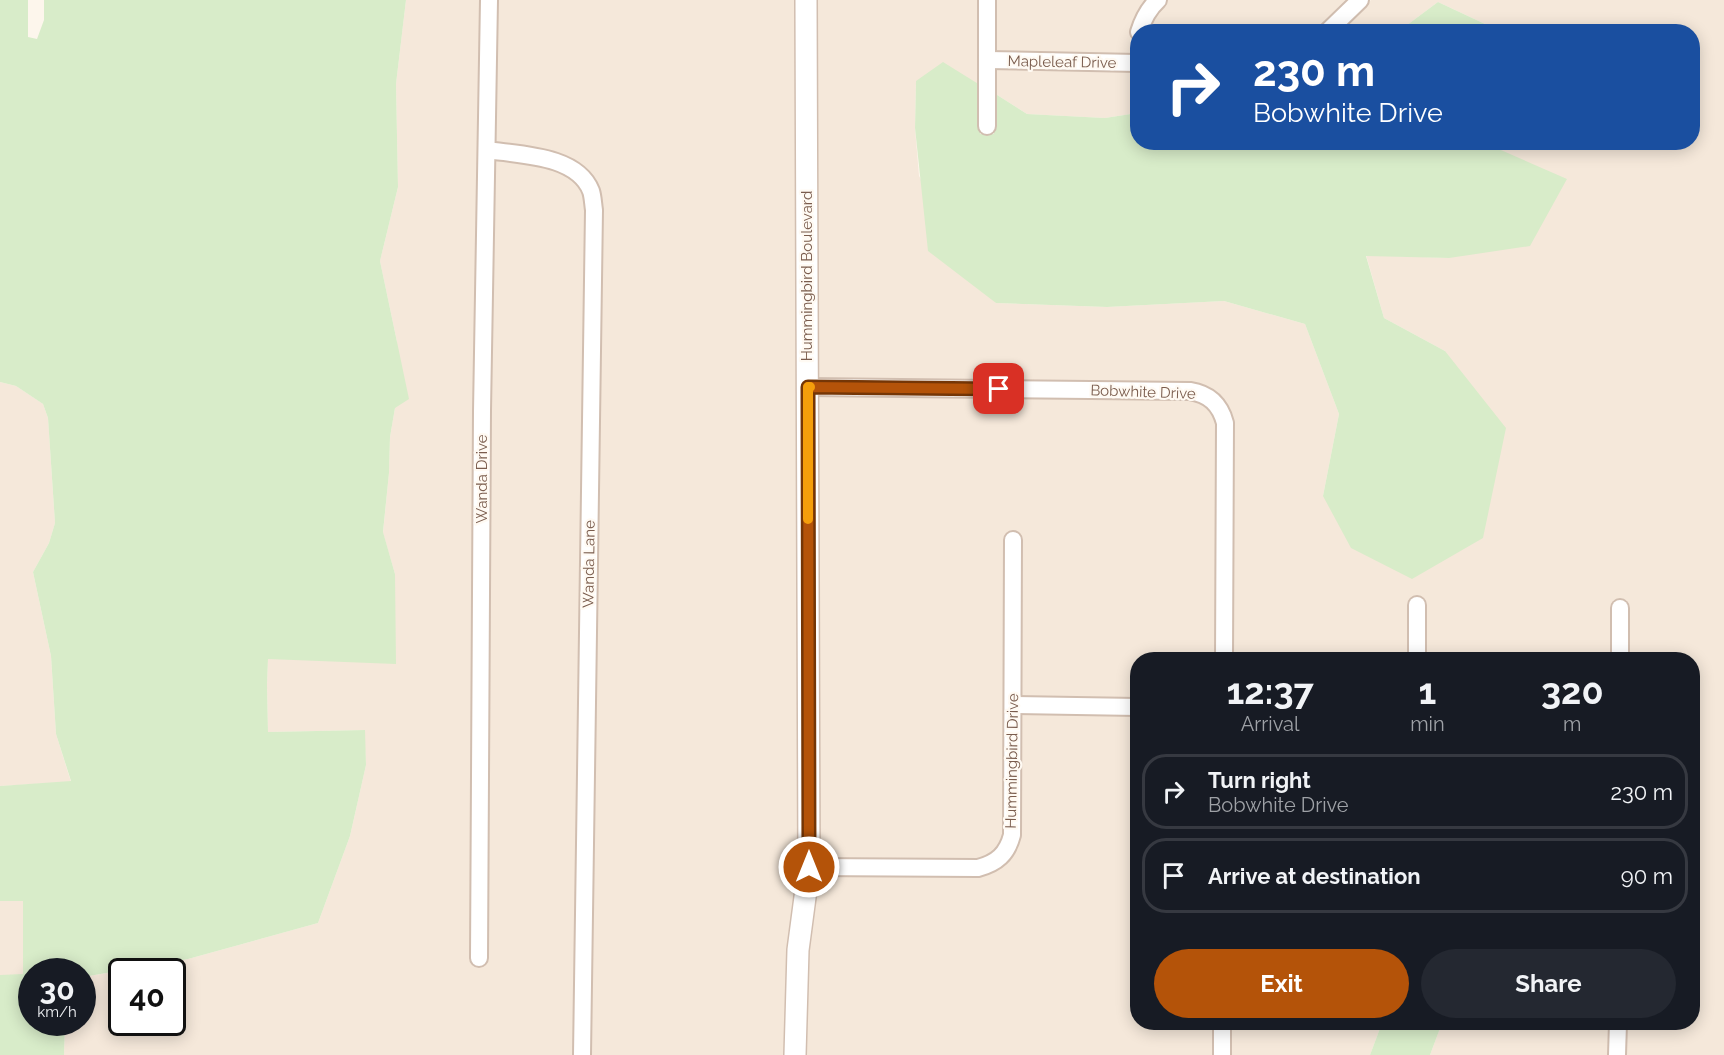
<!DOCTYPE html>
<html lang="en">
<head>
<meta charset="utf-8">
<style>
	:root { --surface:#171b24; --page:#242831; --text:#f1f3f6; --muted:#9ea1a6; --line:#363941; --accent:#b45309 }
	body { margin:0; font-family:Raleway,sans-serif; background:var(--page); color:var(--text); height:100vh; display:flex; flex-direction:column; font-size:22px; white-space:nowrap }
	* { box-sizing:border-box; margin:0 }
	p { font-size:20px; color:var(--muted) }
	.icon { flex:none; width:33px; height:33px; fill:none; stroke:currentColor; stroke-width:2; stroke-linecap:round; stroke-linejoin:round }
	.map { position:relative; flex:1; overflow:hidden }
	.sheet { position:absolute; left:1130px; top:652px; width:570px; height:378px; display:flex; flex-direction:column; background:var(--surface); border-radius:24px; box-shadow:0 3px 15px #0003 }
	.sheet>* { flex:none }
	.banner { position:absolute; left:1130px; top:24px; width:570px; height:126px; border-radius:24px; box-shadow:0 3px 15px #0003; background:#1a4fa0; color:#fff; overflow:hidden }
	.speed { position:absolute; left:18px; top:958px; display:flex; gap:12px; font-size:30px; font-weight:700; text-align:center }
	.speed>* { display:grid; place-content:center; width:78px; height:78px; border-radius:50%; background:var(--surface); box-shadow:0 3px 15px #0003; line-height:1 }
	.speed small { font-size:15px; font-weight:400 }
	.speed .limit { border:3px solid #111; border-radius:9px; background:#fff; color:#111 }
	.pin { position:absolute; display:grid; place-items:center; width:51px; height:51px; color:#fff; margin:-26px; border-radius:12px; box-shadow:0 3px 9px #0006 }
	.me { position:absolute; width:66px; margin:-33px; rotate:0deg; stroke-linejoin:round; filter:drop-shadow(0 0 4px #0008) }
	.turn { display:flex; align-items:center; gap:21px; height:126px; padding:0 24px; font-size:27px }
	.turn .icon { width:78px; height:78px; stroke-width:2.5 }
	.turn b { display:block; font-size:42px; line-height:51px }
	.eta { display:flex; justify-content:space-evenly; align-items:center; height:102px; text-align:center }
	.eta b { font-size:36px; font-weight:700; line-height:42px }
	.primary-button { display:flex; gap:12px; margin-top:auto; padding:12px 24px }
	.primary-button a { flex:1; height:69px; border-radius:36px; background:var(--accent); color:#fff; font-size:24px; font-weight:700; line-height:69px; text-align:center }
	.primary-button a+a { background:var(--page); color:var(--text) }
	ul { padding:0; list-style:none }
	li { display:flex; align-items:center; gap:18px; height:75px; margin:0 12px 9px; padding:0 12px; border:3px solid var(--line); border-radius:24px }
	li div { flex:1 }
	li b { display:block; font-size:22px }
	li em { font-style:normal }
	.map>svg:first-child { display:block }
	.residential { fill:#f5e8da; fill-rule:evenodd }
	.green { fill:#d8ecc9 }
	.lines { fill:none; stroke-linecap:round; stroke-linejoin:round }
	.minor-casing { stroke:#d1beb0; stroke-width:20 }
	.tertiary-casing { stroke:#d1beb0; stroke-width:24 }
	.minor { stroke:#fff; stroke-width:16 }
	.tertiary { stroke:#fff; stroke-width:21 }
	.route-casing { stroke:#753606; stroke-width:15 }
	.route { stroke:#b45309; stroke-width:10 }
	.slow { stroke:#f59e0b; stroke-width:10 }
	.labels { text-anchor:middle; stroke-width:4.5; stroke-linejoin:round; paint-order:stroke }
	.street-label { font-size:15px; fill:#7a5c4d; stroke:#fffaf3 }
</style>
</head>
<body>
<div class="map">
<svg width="1724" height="1055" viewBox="0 0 1724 1055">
	<rect width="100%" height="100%" fill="#fdf6ec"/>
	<g class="residential">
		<path d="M406,0H482L475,410L473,966L486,965L489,411L494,159L555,169L565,173L579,186L584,194L587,210L575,1055H64L65,1023H82L83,977L188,959L318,923L350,836L366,765L364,730L268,732L267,685L268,658L395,663V574L383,533L389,473L390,437L395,408L397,342L380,261L398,187L396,84ZM122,972H172V1023H122Z"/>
		<polygon points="495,0 799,0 802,866 788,1055 589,1055 601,260 581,166 572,159 557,153 494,143"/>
		<polygon points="813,0 980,0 980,85 916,81 915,128 919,176 996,303 1107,307 1224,301 1305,324 1339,414 1323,496 1445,351 1384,318 1366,255 1449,258 1494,147 1494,143 1692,142 1692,32 1500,31 1438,2 1399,31 1338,31 1371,0 1724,0 1724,1055 1624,1055 1624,1023 1692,1023 1692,660 1627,660 1627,600 1613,600 1613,660 1424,660 1424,598 1411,597 1410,660 1231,660 1229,411 1222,399 1214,391 1202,385 1190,383 814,379"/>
		<polygon points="994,0 1147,0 1131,32 1130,55 994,53"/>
		<polygon points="1168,0 1349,0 1317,31 1146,32 1155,13"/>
		<polygon points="994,69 1137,71 1137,113 1105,118 1027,114 994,93"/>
		<polygon points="0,382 16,386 43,404 48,418 55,523 49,543 33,572 51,656 56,734 71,782 0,786"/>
		<polygon points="815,396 1190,399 1198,400 1207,405 1212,410 1218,424 1217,660 1137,660 1137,699 1021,697 1020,533 1007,532 1005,834 999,848 988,857 978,860 816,859"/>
		<polygon points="1020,714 1137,715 1137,1023 1215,1023 1215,1055 802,1055 805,951 815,875 978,876 992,872 1002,867 1009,859"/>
		<rect x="0" y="901" width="23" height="74"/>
		<polygon points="1229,1023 1382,1023 1370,1055 1229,1055"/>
		<polygon points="1442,1023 1611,1023 1610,1055 1430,1055"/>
	</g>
	<g class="green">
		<polygon points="0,0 28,0 28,37 37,39 44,20 44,0 406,0 396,84 398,187 380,261 409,399 395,408 390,437 389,473 383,532 395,574 396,664 268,659 267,685 268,732 365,730 366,765 350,836 318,923 188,959 83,977 82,972 32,972 32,1023 65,1023 64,1055 0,1055 0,975 23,974 23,901 0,901 0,786 71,781 56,734 51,656 33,572 49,543 55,523 48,418 43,404 16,386 0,382"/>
		<polygon points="1438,2 1500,31 1399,31"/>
		<polygon points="943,62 980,85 980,134 994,134 994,93 1027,114 1105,118 1137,113 1137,142 1494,143 1494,147 1567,179 1530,246 1449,258 1366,256 1384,318 1445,351 1506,428 1483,538 1412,579 1351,548 1323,496 1339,414 1305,324 1224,301 1107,307 996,303 928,251 915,128 916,81"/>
		<polygon points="1382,1023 1442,1023 1430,1055 1370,1055"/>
	</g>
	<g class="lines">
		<defs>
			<g id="minor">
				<polyline points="987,0 987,126"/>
				<path d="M1139,32C1143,19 1148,9 1158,0"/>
				<polyline points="1327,32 1360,0"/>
				<polyline points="987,60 1137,63"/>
				<path d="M487,150C520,155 577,155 591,191C593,197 593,204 594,210L582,1055"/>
				<path d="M808,387L1190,391C1209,394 1220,404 1225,423L1224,660"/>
				<polyline points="1417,660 1417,605"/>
				<polyline points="1620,660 1620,608"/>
				<polyline points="1014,705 1137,707"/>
				<path d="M809,867L978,868C997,863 1007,854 1012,835L1013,540"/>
				<polyline points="479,958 482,411 489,0"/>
				<polyline points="1222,1055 1222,1023"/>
				<polyline points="1617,1055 1618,1023"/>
			</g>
			<polyline id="tertiary" points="795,1055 798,950 809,867 806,0"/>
		</defs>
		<use href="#minor" class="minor-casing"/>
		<use href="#tertiary" class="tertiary-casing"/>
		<use href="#minor" class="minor"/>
		<use href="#tertiary" class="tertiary"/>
	</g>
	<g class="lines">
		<defs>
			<polyline id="route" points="809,867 808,387 999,389"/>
		</defs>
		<use href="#route" class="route-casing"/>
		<use href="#route" class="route"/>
		<polyline class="slow" points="808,519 808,387 810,387"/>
	</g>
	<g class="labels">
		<g class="street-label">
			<text transform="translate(1062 62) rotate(1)" y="5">Mapleleaf Drive</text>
			<text transform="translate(807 276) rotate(-90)" y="5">Hummingbird Boulevard</text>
			<text transform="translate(1143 392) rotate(2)" y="5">Bobwhite Drive</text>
			<text transform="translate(482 479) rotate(-90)" y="5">Wanda Drive</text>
			<text transform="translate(589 564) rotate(-89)" y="5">Wanda Lane</text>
			<text transform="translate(1012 761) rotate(-89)" y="5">Hummingbird Drive</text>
		</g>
	</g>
</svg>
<div class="speed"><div>30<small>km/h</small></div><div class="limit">40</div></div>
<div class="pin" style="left:999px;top:389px;background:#d93025"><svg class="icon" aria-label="arrive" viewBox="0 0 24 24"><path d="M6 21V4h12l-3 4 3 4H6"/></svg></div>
<svg class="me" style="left:809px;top:867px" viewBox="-20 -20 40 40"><circle r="17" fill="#b45309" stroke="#fff" stroke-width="3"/><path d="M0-11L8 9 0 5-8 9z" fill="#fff"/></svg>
<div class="banner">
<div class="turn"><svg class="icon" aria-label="right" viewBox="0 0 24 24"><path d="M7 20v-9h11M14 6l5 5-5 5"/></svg><div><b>230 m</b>Bobwhite Drive</div></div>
</div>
<section class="sheet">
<div class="eta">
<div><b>12:37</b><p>Arrival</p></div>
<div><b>1</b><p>min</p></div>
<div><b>320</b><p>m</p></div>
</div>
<ul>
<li><svg class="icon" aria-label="right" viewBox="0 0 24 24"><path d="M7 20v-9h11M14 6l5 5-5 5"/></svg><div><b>Turn right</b><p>Bobwhite Drive</p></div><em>230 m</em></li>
<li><svg class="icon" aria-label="arrive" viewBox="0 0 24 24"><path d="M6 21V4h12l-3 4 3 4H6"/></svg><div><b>Arrive at destination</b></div><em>90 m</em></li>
</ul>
<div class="primary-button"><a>Exit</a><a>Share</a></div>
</section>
</div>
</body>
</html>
